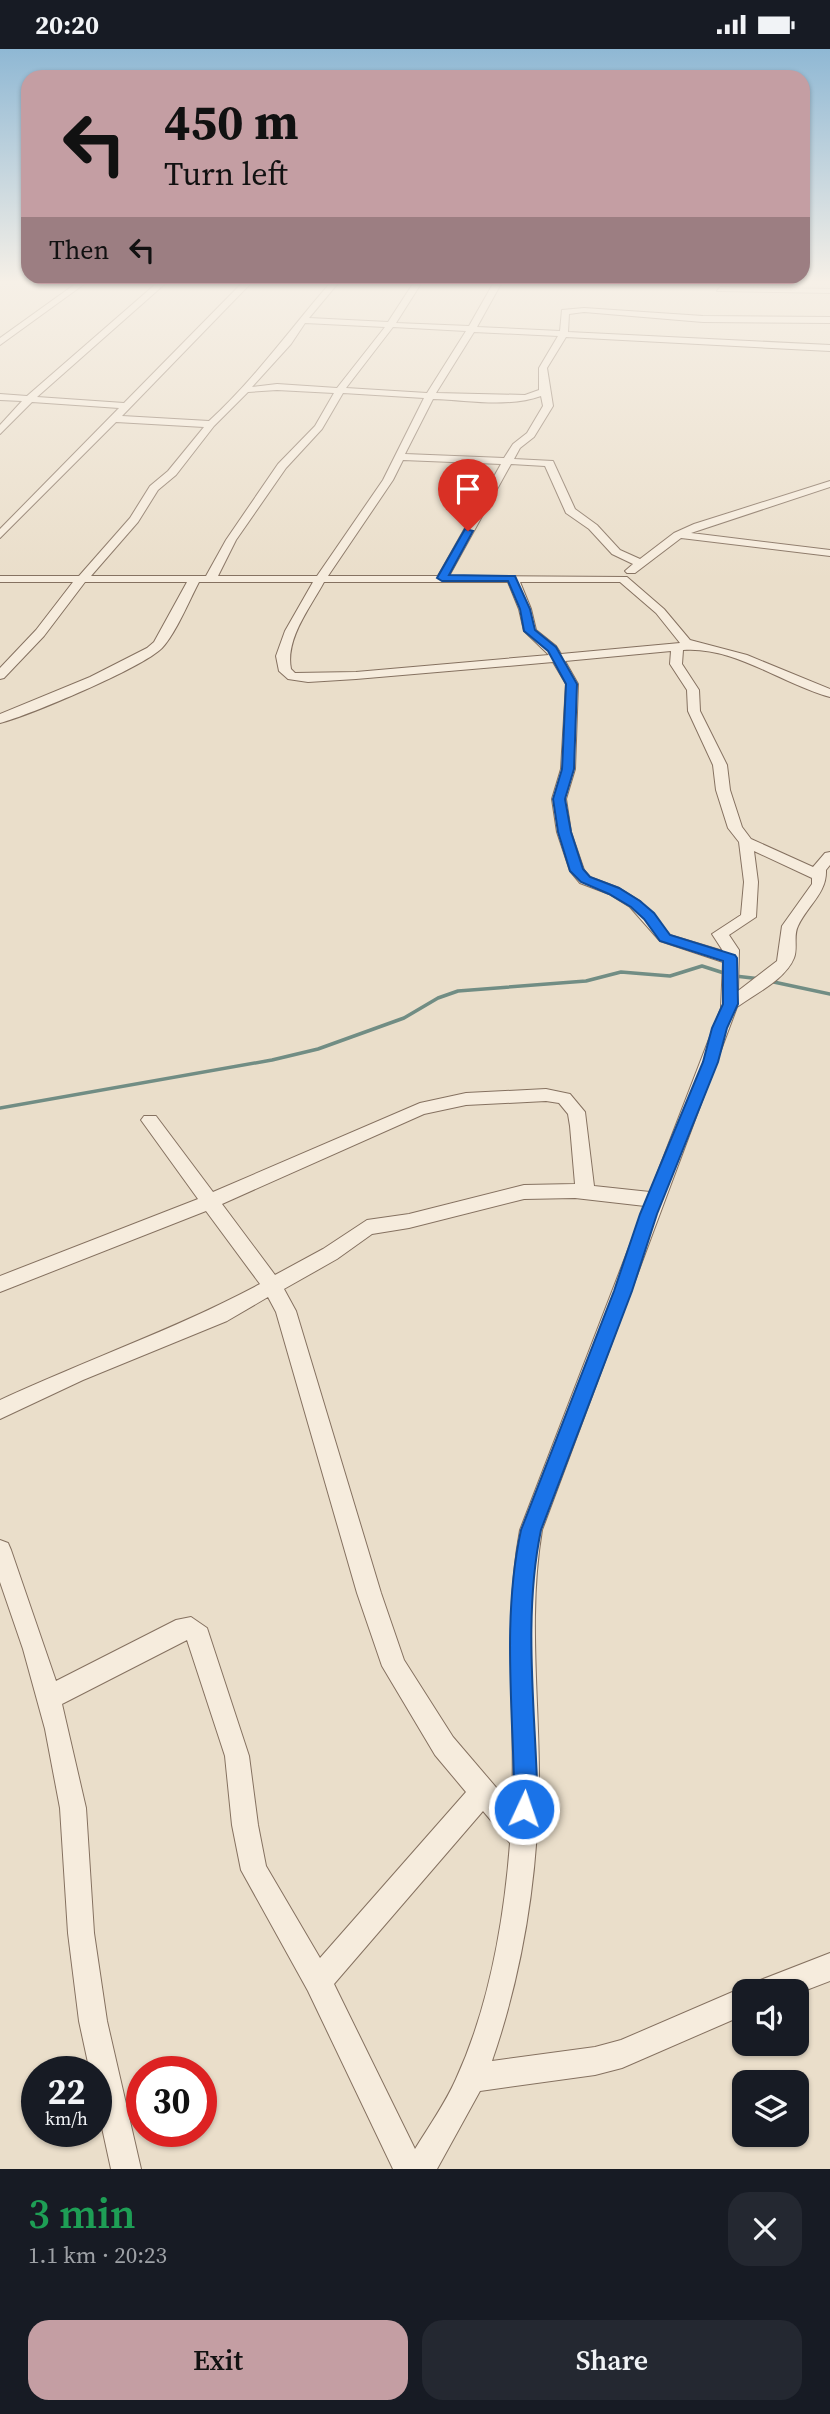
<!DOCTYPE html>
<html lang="en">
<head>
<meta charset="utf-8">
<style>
	:root { --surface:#171b24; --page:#242831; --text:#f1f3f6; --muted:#9ea1a6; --accent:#c49ea3 }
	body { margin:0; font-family:"Source Serif 4",serif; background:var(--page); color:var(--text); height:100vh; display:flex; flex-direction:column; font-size:26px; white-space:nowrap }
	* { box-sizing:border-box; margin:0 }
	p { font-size:23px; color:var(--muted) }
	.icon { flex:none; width:38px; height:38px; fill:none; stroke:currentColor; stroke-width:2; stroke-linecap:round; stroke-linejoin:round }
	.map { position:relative; height:2120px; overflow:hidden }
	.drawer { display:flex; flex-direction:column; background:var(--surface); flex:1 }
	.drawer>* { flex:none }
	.banner { position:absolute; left:21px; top:21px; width:789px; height:214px; border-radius:21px; box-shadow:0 2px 5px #0004; background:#c49ea3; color:#111; overflow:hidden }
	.buttons { position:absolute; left:732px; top:1930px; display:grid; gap:14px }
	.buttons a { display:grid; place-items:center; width:77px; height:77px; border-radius:14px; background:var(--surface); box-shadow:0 2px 5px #0004; font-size:35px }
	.speed { position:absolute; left:21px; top:2007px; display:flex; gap:14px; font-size:35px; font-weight:700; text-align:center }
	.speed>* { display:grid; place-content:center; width:91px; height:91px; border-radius:50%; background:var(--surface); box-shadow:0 2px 5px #0004; line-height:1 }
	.speed small { font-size:18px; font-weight:400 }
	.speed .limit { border:10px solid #d22; background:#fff; color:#111 }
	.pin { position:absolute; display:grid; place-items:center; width:60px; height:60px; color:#fff; margin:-72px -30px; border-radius:50% 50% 50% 0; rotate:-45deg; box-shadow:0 0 7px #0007 }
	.pin .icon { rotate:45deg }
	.me { position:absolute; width:77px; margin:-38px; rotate:3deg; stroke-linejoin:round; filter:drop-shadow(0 0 5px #0008) }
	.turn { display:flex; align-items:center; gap:24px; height:147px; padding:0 28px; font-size:32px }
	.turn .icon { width:91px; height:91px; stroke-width:2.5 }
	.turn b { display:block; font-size:49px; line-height:60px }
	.then { display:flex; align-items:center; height:66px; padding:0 28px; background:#0003; gap:14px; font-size:26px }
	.round { display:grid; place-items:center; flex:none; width:74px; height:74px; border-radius:21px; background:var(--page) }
	.head { display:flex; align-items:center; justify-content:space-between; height:119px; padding:0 28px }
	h1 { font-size:42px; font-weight:600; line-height:52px; color:#1e9e55 }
	.primary-button { display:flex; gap:14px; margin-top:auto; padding:14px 28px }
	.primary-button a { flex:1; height:80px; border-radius:21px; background:var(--accent); color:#111; font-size:28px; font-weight:600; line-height:80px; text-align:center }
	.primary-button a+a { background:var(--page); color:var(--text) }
	.status { display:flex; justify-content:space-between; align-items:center; height:49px; padding:0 35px; background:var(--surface); direction:ltr }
	.status svg { height:19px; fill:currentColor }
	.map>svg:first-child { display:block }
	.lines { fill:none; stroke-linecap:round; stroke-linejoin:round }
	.stream { stroke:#718d84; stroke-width:3.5 }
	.minor-casing { stroke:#857160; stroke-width:2 }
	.minor { fill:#f6ecdd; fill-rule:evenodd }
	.route { fill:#1a73e8; stroke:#114b97; stroke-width:2 }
</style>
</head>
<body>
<div class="status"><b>20:20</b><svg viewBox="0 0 49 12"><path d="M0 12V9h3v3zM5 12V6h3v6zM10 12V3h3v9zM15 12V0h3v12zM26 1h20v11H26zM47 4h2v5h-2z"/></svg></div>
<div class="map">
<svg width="830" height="2120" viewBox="0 0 830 2120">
	<rect width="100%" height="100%" fill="#eadeca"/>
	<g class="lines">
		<g class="stream">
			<polyline points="735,927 761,930"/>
			<polyline points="769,932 830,945"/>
			<polyline points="0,1059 272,1011 318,1000 404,969 438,949 458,942 586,932 621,923 670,927 702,917 727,925"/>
		</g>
		<defs>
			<g id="minor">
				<polygon points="78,233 87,233 0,296 0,289"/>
				<path d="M158,233H167L37,348L124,354L243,233H252L122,367L209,372C255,330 290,280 331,233H339L309,269L388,273L414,233H422L396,274L469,277L494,233H502L477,278L560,282L562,261L584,259L703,267L830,268V274L703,273L584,263L569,265L568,283L830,296V302L566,288L547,319L553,357L534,388L520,399L514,410L553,412L575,460L597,476L620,501L640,510L674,484L694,475L830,432V438L691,484L830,501V507L681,489L635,524H627L625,522L633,515L612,505L589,480L566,464L545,417L511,415L449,527L627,528L664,560L690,591L747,606L830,640V648C782,635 734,597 683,601L682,615L699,641L700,662L727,716L730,741L742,778L751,790L813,818L825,804L830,803V816L826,821C827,844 808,856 798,877C793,887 798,899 794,909C785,931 756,944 737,958L542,1481C528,1565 539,1646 539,1730C538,1826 523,1922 492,2012L595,1998L621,1991L744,1938L754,1942H744V1966L622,2019L595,2026L480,2042L437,2120H393L308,1942L241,1821L232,1776L225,1707L187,1591L62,1655L86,1759L94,1884L107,1972L141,2120H111L96,2051V2023H90L79,1972L68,1884L60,1759L45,1680L23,1600L0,1533V1491L8,1494L11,1501L56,1632L176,1571L191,1568L207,1579L249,1707L258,1776L266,1817L320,1909L466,1743L435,1706L382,1617L357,1544L276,1263L268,1248L227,1272L83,1331L0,1370V1351C86,1311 176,1280 260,1235L206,1162L0,1243V1227L198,1150L141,1071L144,1067H156L213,1143L420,1054L466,1044L546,1040L570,1045L585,1063L594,1137L650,1143L721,959L723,913L660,892L630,858L609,845L580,834L570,822L557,783L552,750L561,720L566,635L553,613L356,630L308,633L288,630L279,622L276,607L285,582L313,533H199C189,552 176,584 162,599C142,619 30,666 0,674V665L90,628L147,599L154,593L187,533H85L44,587L4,629L0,630V619L36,581L73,533H0V527H79L130,469L150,437L168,422L204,378L116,373L0,489V480L119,359L32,353L0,385V376L22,352L0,351V345L27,347ZM305,274L385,278L337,339L277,335L252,338L291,295ZM393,278L466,282L427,344L346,339ZM474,283L558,287L539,319V341L525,346L436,344ZM277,341L334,344L315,377L278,415L226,491L206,527H91L138,473L158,441L176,426L214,377L248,343ZM343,344L424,349L383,431L317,527H218L236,491L286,419L322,380ZM541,347L543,357L527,384L513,395L504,409L405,405L433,350C467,351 508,359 541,347ZM403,411L501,415L438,527H328L393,431ZM324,533H508L519,560L524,582L549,606L356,623L295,624L291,620C285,590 310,559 324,533ZM520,533H620L656,564L680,594L561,605L556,597L536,581L531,560ZM671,602L670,615L687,641L688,662L713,716L716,741L728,779L739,793L744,833L741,866L712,885L723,902L670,886L640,852L619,839L590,828L584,821L571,783L566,750L575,720L578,635L565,612ZM754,802L812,829V835L782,877L777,912L738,942L739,901L729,886L756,868L758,833ZM546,1052L559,1054L568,1065L570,1077L575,1135L524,1136L409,1165L367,1171L323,1200L275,1226L222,1155L424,1065L466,1056ZM575,1149L645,1157L520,1481C503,1573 516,1664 512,1757L453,1688L404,1611L381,1544L296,1262L284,1240L337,1210L372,1185L409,1179L524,1150ZM483,1762L510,1794C504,1872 489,1958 456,2030C445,2055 429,2077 415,2100L334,1935Z"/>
				<polygon points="720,238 830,240 830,244 717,242"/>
				<polygon points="830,1904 830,1932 796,1945 796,1942 754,1942 758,1932"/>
			</g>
		</defs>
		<use href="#minor" class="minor-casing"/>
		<use href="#minor" class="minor"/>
	</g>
	<linearGradient id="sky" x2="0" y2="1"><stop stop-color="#8fb8d4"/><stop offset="0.44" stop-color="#f6f0e7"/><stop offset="1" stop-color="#f6f0e7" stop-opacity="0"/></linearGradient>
	<rect width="830" height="530" fill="url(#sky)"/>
	<path class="route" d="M465,480L473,482L449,526L515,527L530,560L535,581L556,598L577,635L574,720L565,750L571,783L583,820L590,828L619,839L640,852L654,864L670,886L735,906L737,909L738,955L727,979L718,1013L657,1165L632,1242L541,1481C524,1563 534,1650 537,1733L535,1760L532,1769L524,1772L516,1769L512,1760L514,1733C512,1650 503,1563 521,1481L614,1242L640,1165L703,1013L712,979L723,955V912L660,892L644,870L631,858L609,845L581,833L570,822L558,783L553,750L562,720L566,635L548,602L524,582L520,560L508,532H442L437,529Z"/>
</svg>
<div class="buttons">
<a><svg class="icon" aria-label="sound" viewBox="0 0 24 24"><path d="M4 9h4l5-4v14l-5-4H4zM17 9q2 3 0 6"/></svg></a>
<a><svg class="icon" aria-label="layers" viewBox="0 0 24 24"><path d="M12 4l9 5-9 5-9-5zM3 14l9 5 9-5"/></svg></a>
</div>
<div class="speed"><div>22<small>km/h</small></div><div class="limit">30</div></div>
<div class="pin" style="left:468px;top:482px;background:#d93025"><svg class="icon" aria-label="arrive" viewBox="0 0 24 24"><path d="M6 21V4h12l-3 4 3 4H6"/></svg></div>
<svg class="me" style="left:524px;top:1760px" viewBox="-20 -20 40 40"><circle r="17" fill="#1a73e8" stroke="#fff" stroke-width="3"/><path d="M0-11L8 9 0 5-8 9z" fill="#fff"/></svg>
<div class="banner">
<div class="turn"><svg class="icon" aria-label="left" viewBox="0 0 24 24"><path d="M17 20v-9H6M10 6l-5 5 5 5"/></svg><div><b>450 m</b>Turn left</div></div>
<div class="then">Then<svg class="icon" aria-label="left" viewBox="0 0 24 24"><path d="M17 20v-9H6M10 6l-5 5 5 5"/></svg></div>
</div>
</div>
<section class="drawer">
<div class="head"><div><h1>3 min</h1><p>1.1 km · 20:23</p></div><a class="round"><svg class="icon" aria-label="close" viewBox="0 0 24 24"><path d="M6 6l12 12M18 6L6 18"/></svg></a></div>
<div class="primary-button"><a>Exit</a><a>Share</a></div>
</section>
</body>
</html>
